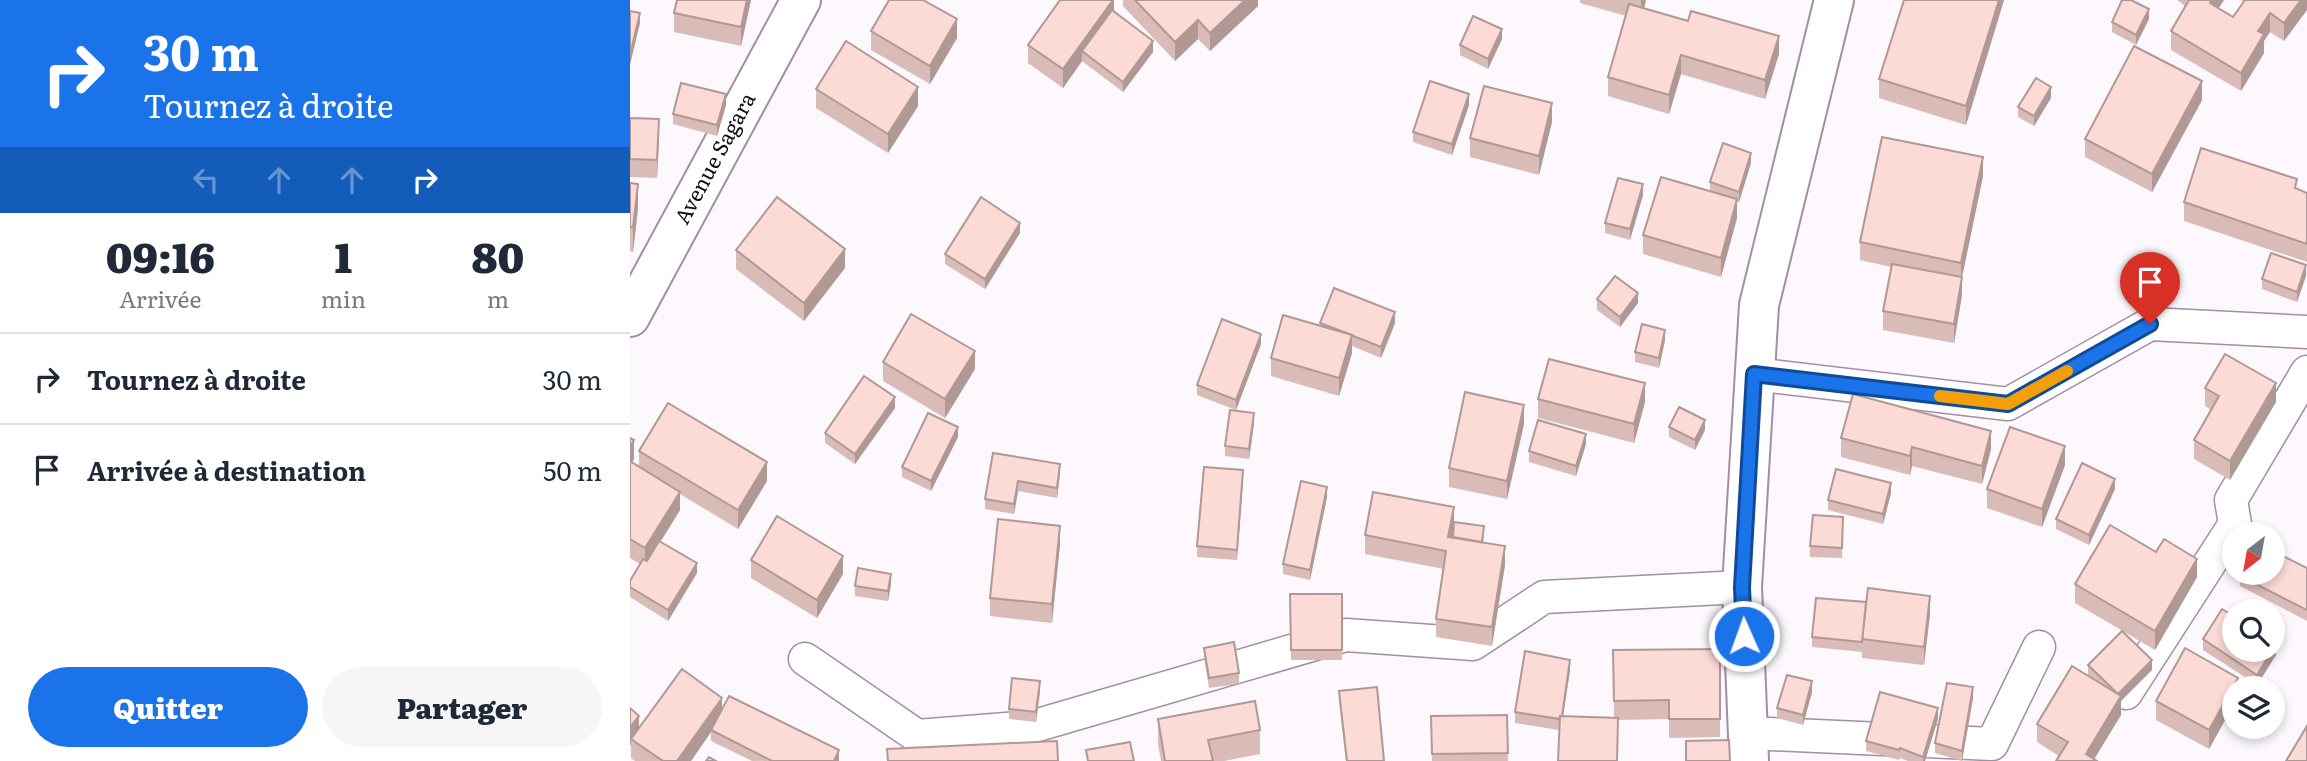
<!DOCTYPE html>
<html lang="fr">
<head>
<meta charset="utf-8">
<style>
	:root { --surface:#fff; --page:#f6f6f7; --text:#1f2937; --muted:#747a83; --line:#e0e1e3; --accent:#1a73e8 }
	body { margin:0; font-family:Literata,serif; background:var(--page); color:var(--text); height:100vh; display:flex; flex-direction:column; font-size:26px; white-space:nowrap }
	* { box-sizing:border-box; margin:0 }
	p { font-size:23px; color:var(--muted) }
	.icon { flex:none; width:38px; height:38px; fill:none; stroke:currentColor; stroke-width:2; stroke-linecap:round; stroke-linejoin:round }
	.map { position:relative; flex:1; overflow:hidden }
	.details { display:flex; flex-direction:column; background:var(--surface); width:630px }
	.details>* { flex:none }
	.banner { background:#1a73e8; color:#fff; overflow:hidden }
	.needle { width:46px; rotate:211deg }
	.controls { position:absolute; left:1592px; top:522px; display:grid; gap:14px }
	.controls a { display:grid; place-items:center; width:63px; height:63px; border-radius:50%; background:var(--surface); box-shadow:0 4px 10px #0003; font-size:35px }
	.pin { position:absolute; display:grid; place-items:center; width:60px; height:60px; color:#fff; margin:-72px -30px; border-radius:50% 50% 50% 0; rotate:-45deg; box-shadow:0 0 7px #0007 }
	.pin .icon { rotate:45deg }
	.me { position:absolute; width:77px; margin:-38px; rotate:358deg; stroke-linejoin:round; filter:drop-shadow(0 0 5px #0008) }
	.turn { display:flex; align-items:center; gap:24px; height:147px; padding:0 28px; font-size:32px }
	.turn .icon { width:91px; height:91px; stroke-width:2.5 }
	.turn b { display:block; font-size:49px; line-height:60px }
	.lanes { display:flex; align-items:center; height:66px; padding:0 28px; background:#0003; justify-content:center; gap:35px; direction:ltr }
	.lanes .off { opacity:.35 }
	.eta { display:flex; justify-content:space-evenly; align-items:center; height:119px; text-align:center }
	.eta b { font-size:42px; font-weight:800; line-height:49px }
	.primary-button { display:flex; gap:14px; margin-top:auto; padding:14px 28px }
	.primary-button a { flex:1; height:80px; border-radius:42px; background:var(--accent); color:#fff; font-size:28px; font-weight:800; line-height:80px; text-align:center }
	.primary-button a+a { background:var(--page); color:var(--text) }
	ul { padding:0; list-style:none }
	li { display:flex; align-items:center; gap:21px; height:91px; padding:0 28px; border-top:2px solid var(--line) }
	li div { flex:1 }
	li b { display:block; font-size:26px }
	li em { font-style:normal }
	main { display:flex; flex:1; min-height:0 }
	.map>svg:first-child { display:block }
	.lines { fill:none; stroke-linecap:round; stroke-linejoin:round }
	.lane-casing { stroke:#a28ea5; stroke-width:35 }
	.street-casing { stroke:#a28ea5; stroke-width:42 }
	.lane { stroke:#fff; stroke-width:32 }
	.street { stroke:#fff; stroke-width:38 }
	.wall { fill:#d9bbb7 }
	.shaded-wall { fill:#b09995 }
	.building { fill:#fcdad5; stroke:#b09995; stroke-width:2 }
	.route-casing { stroke:#114b97; stroke-width:18 }
	.route { stroke:#1a73e8; stroke-width:12 }
	.slow { stroke:#f59e0b; stroke-width:12 }
	.labels { text-anchor:middle; stroke-width:6; stroke-linejoin:round; paint-order:stroke }
	.street-label { font-size:21px; fill:#130c14; stroke:#fcf8fd }
</style>
</head>
<body>
<main>
<section class="details">
<div class="banner">
<div class="turn"><svg class="icon" aria-label="right" viewBox="0 0 24 24"><path d="M7 20v-9h11M14 6l5 5-5 5"/></svg><div><b>30 m</b>Tournez à droite</div></div>
<div class="lanes"><svg class="icon off" aria-label="left" viewBox="0 0 24 24"><path d="M17 20v-9H6M10 6l-5 5 5 5"/></svg><svg class="icon off" aria-label="ahead" viewBox="0 0 24 24"><path d="M12 20V5M6 11l6-6 6 6"/></svg><svg class="icon off" aria-label="ahead" viewBox="0 0 24 24"><path d="M12 20V5M6 11l6-6 6 6"/></svg><svg class="icon" aria-label="right" viewBox="0 0 24 24"><path d="M7 20v-9h11M14 6l5 5-5 5"/></svg></div>
</div>
<div class="eta">
<div><b>09:16</b><p>Arrivée</p></div>
<div><b>1</b><p>min</p></div>
<div><b>80</b><p>m</p></div>
</div>
<ul>
<li><svg class="icon" aria-label="right" viewBox="0 0 24 24"><path d="M7 20v-9h11M14 6l5 5-5 5"/></svg><div><b>Tournez à droite</b></div><em>30 m</em></li>
<li><svg class="icon" aria-label="arrive" viewBox="0 0 24 24"><path d="M6 21V4h12l-3 4 3 4H6"/></svg><div><b>Arrivée à destination</b></div><em>50 m</em></li>
</ul>
<div class="primary-button"><a>Quitter</a><a>Partager</a></div>
</section>
<div class="map">
<svg width="1677" height="761" viewBox="0 0 1677 761">
	<rect width="100%" height="100%" fill="#fcf8fd"/>
	<g class="lines">
		<defs>
			<g id="lane">
				<polyline points="1124,374 1378,404 1520,324 1677,332"/>
				<polyline points="175,659 287,736 401,727 716,635 843,644 914,597 1112,587"/>
				<polyline points="1496,693 1605,524 1601,500 1677,372"/>
				<polyline points="1118,733 1362,744 1409,647"/>
			</g>
			<g id="street">
				<path id="s1" d="M0,317L171,0"/>
				<polyline points="1119,761 1112,587 1129,305 1204,0"/>
			</g>
		</defs>
		<use href="#lane" class="lane-casing"/>
		<use href="#street" class="street-casing"/>
		<use href="#lane" class="lane"/>
		<use href="#street" class="street"/>
	</g>
	<g class="wall">
		<polygon points="121,0 111,46 44,32 44,13"/>
		<polygon points="484,0 484,11 523,52 493,92 452,61 433,88 398,63 398,45"/>
		<polygon points="493,0 628,0 628,6 580,51 568,39 545,61 493,6"/>
		<polygon points="950,0 1016,0 1014,8 1149,54 1135,99 1051,74 1039,114 978,96 978,77 996,16 950,3"/>
		<polygon points="1374,0 1336,125 1249,98 1249,79"/>
		<polygon points="1547,0 1594,0 1589,8 1603,17 1614,2 1611,0 1677,0 1677,10 1654,41 1640,32 1634,41 1634,53 1611,91 1541,50 1541,31 1555,6"/>
		<polygon points="1519,19 1506,45 1482,32 1482,22"/>
		<polygon points="241,31 327,38 300,84 241,50"/>
		<polygon points="872,39 858,69 830,55 830,45"/>
		<polygon points="186,89 288,106 258,153 186,108"/>
		<polygon points="1421,98 1404,126 1388,117 1388,107"/>
		<polygon points="1572,100 1522,192 1455,157 1455,139"/>
		<polygon points="96,105 87,136 43,124 43,114"/>
		<polygon points="839,105 822,155 783,142 783,132"/>
		<polygon points="0,118 29,137 27,178 0,177"/>
		<polygon points="922,122 909,175 840,157 840,138"/>
		<polygon points="1121,163 1109,202 1107,202 1107,218 1091,277 1013,254 1013,235 1080,191 1080,182"/>
		<polygon points="1353,176 1332,277 1332,295 1324,343 1253,330 1253,311 1261,267 1230,260 1230,242"/>
		<polygon points="0,183 8,208 3,252 0,251"/>
		<polygon points="1667,189 1677,193 1677,262 1554,221 1554,202"/>
		<polygon points="1013,195 1000,240 975,233 975,223"/>
		<polygon points="390,233 355,289 315,264 315,254"/>
		<polygon points="106,250 215,268 174,321 106,269"/>
		<polygon points="1676,276 1667,302 1632,289 1632,279"/>
		<polygon points="967,299 1008,303 990,327 967,310"/>
		<polygon points="690,323 765,323 751,358 722,346 722,353 709,396 641,376 641,358 690,326"/>
		<polygon points="1035,340 1029,368 1005,362 1005,352"/>
		<polygon points="631,344 606,410 567,395 567,385"/>
		<polygon points="253,362 345,369 315,418 253,381"/>
		<polygon points="1575,388 1646,402 1600,480 1564,459 1564,440 1581,410 1575,406"/>
		<polygon points="908,399 1015,402 1004,443 908,418"/>
		<polygon points="265,408 225,464 195,443 195,433"/>
		<polygon points="624,423 619,459 595,456 595,446"/>
		<polygon points="894,424 877,499 819,487 819,468"/>
		<polygon points="1039,427 1075,430 1065,450 1039,437"/>
		<polygon points="328,437 301,491 272,477 272,467"/>
		<polygon points="0,438 4,459 2,462 9,466 9,451 137,481 108,529 50,494 50,510 30,542 67,573 38,621 0,597 0,581 10,564 0,558"/>
		<polygon points="1211,438 1361,449 1352,484 1282,466 1280,475 1211,457"/>
		<polygon points="956,444 946,476 899,462 899,451"/>
		<polygon points="363,453 430,474 427,498 388,491 384,514 355,509 355,499"/>
		<polygon points="1435,465 1412,527 1357,508 1357,489"/>
		<polygon points="613,480 607,560 567,557 567,546"/>
		<polygon points="1485,489 1459,545 1426,529 1426,519"/>
		<polygon points="1261,493 1253,524 1198,510 1198,500"/>
		<polygon points="697,497 680,580 653,574 653,564"/>
		<polygon points="1213,517 1212,558 1180,557 1180,546"/>
		<polygon points="824,525 854,537 853,543 875,565 862,646 806,637 806,619 814,569 735,554 735,535"/>
		<polygon points="430,544 422,623 360,616 360,598"/>
		<polygon points="1526,552 1567,577 1525,650 1445,603 1445,584"/>
		<polygon points="121,560 213,574 187,618 121,578"/>
		<polygon points="1677,568 1677,621 1610,586 1610,576"/>
		<polygon points="261,584 258,601 225,596 225,586"/>
		<polygon points="660,594 712,594 712,660 661,660"/>
		<polygon points="1300,614 1294,665 1232,658 1232,652 1182,647 1182,637"/>
		<polygon points="1573,639 1646,655 1627,685 1573,650"/>
		<polygon points="574,648 609,673 609,684 579,688 574,658"/>
		<polygon points="1555,648 1608,678 1608,688 1605,688 1605,702 1579,749 1526,720 1526,701"/>
		<polygon points="1090,649 1090,737 1039,738 1039,719 988,720 929,730 885,723 885,712 940,670 933,716 984,717 983,650"/>
		<polygon points="1458,665 1522,670 1491,701 1491,715 1464,759 1429,756 1407,742 1407,724 1460,678 1458,675"/>
		<polygon points="410,691 406,722 379,719 379,709"/>
		<polygon points="709,691 754,761 716,761 709,702"/>
		<polygon points="1182,692 1173,725 1147,718 1147,708"/>
		<polygon points="1343,698 1332,761 1305,753 1305,743"/>
		<polygon points="0,708 9,728 92,708 209,760 122,761 81,741 81,732 61,761 5,761 1,758 1,744 0,746"/>
		<polygon points="877,715 878,761 802,761 801,716"/>
		<polygon points="528,719 630,730 630,754 594,761 531,761 528,744"/>
		<polygon points="1308,719 1295,761 1278,761 1270,758 1269,760 1236,751 1236,741"/>
	</g>
	<g class="shaded-wall">
		<polygon points="117,0 121,0 111,46 111,27"/>
		<polygon points="483,0 484,0 484,17 452,51 452,61 433,88 433,69"/>
		<polygon points="615,0 628,0 628,6 580,51 580,33"/>
		<polygon points="1011,0 1016,0 1011,21"/>
		<polygon points="1369,0 1374,0 1336,125 1336,106"/>
		<polygon points="1581,0 1594,0 1580,21 1580,3"/>
		<polygon points="1671,0 1677,0 1677,10 1654,41 1654,23"/>
		<polygon points="1519,9 1519,19 1506,45 1506,35"/>
		<polygon points="10,13 10,23 0,65 0,55"/>
		<polygon points="1640,13 1640,32 1634,41 1634,53 1611,91 1611,73 1628,31"/>
		<polygon points="327,19 327,38 300,84 300,66"/>
		<polygon points="568,20 568,39 545,61 545,42"/>
		<polygon points="872,29 872,39 858,69 858,59"/>
		<polygon points="1149,36 1149,54 1135,99 1135,80"/>
		<polygon points="523,41 523,52 493,92 493,82"/>
		<polygon points="1051,55 1051,74 1039,114 1039,95"/>
		<polygon points="1572,81 1572,100 1522,192 1522,174"/>
		<polygon points="288,87 288,106 258,153 258,134"/>
		<polygon points="1421,87 1421,98 1404,126 1404,116"/>
		<polygon points="96,94 96,105 87,136 87,125"/>
		<polygon points="839,94 839,105 822,155 822,144"/>
		<polygon points="922,103 922,122 909,175 909,156"/>
		<polygon points="29,119 29,137 27,178 27,160"/>
		<polygon points="1121,153 1121,163 1109,202 1109,192"/>
		<polygon points="1353,157 1353,176 1332,277 1332,295 1324,343 1324,324 1331,281 1331,263"/>
		<polygon points="8,184 8,208 3,252 3,227"/>
		<polygon points="1013,184 1013,195 1000,240 1000,229"/>
		<polygon points="1107,199 1107,218 1091,277 1091,258"/>
		<polygon points="390,223 390,233 355,289 355,279"/>
		<polygon points="215,249 215,268 174,321 174,303"/>
		<polygon points="1676,265 1676,276 1667,302 1667,292"/>
		<polygon points="1008,293 1008,303 990,327 990,317"/>
		<polygon points="765,312 765,323 751,358 751,347"/>
		<polygon points="1035,330 1035,340 1029,368 1029,358"/>
		<polygon points="631,334 631,344 606,410 606,400"/>
		<polygon points="722,335 722,353 709,396 709,378"/>
		<polygon points="345,351 345,369 315,418 315,399"/>
		<polygon points="1015,383 1015,402 1004,443 1004,424"/>
		<polygon points="1646,383 1646,402 1600,480 1600,461"/>
		<polygon points="265,397 265,408 225,464 225,454"/>
		<polygon points="894,405 894,424 877,499 877,481"/>
		<polygon points="624,413 624,423 619,459 619,449"/>
		<polygon points="1075,420 1075,430 1065,450 1065,440"/>
		<polygon points="328,427 328,437 301,491 301,481"/>
		<polygon points="1361,431 1361,449 1352,484 1352,466"/>
		<polygon points="956,434 956,444 946,476 946,466"/>
		<polygon points="4,440 4,459 0,466 0,447"/>
		<polygon points="1435,446 1435,465 1412,527 1412,509"/>
		<polygon points="1282,447 1282,466 1280,475 1280,456"/>
		<polygon points="137,462 137,481 108,529 108,510"/>
		<polygon points="430,464 430,474 427,498 427,488"/>
		<polygon points="613,470 613,480 607,560 607,550"/>
		<polygon points="1485,479 1485,489 1459,545 1459,535"/>
		<polygon points="388,481 388,491 384,514 384,504"/>
		<polygon points="1261,483 1261,493 1253,524 1253,514"/>
		<polygon points="697,487 697,497 680,580 680,570"/>
		<polygon points="50,492 50,510 15,567 15,548"/>
		<polygon points="824,507 824,526 818,555 818,537"/>
		<polygon points="430,526 430,544 422,623 422,604"/>
		<polygon points="875,546 875,565 862,646 862,627"/>
		<polygon points="213,556 213,574 187,618 187,600"/>
		<polygon points="1567,559 1567,577 1525,650 1525,631"/>
		<polygon points="67,563 67,573 38,621 38,610"/>
		<polygon points="261,574 261,584 258,601 258,591"/>
		<polygon points="1300,596 1300,614 1294,665 1294,647"/>
		<polygon points="1646,644 1646,655 1627,685 1627,675"/>
		<polygon points="940,660 940,670 931,730 931,720"/>
		<polygon points="1522,660 1522,670 1491,701 1491,715 1463,761 1456,754 1488,694"/>
		<polygon points="1608,678 1608,688 1605,688 1605,702 1579,749 1579,730"/>
		<polygon points="410,681 410,691 406,722 406,712"/>
		<polygon points="1182,681 1182,692 1173,725 1173,715"/>
		<polygon points="1343,687 1343,698 1332,761 1332,751"/>
		<polygon points="92,698 92,717 81,730 81,732 61,761 47,761"/>
		<polygon points="1308,708 1308,719 1295,761 1293,761 1293,757"/>
		<polygon points="9,716 9,735 1,739 1,744 0,746 0,727"/>
		<polygon points="209,750 209,761 204,761"/>
	</g>
	<g class="building">
		<polygon points="47,0 117,0 111,27 44,13"/>
		<polygon points="259,0 293,0 327,19 300,66 241,31"/>
		<polygon points="430,0 483,0 433,69 398,45"/>
		<polygon points="505,0 615,0 580,33 568,20 545,42"/>
		<polygon points="1274,0 1369,0 1336,106 1249,79"/>
		<polygon points="1492,0 1501,0 1519,9 1506,35 1482,22"/>
		<polygon points="1559,0 1581,0 1580,3 1603,17 1615,0 1671,0 1654,23 1640,13 1628,31 1634,34 1611,73 1541,31"/>
		<polygon points="999,4 1058,21 1061,11 1149,36 1135,80 1051,55 1039,95 978,77"/>
		<polygon points="482,10 523,41 493,82 452,51"/>
		<polygon points="0,11 10,13 0,55"/>
		<polygon points="843,16 872,29 858,59 830,45"/>
		<polygon points="216,41 288,87 258,134 186,89"/>
		<polygon points="1504,46 1572,81 1522,174 1455,139"/>
		<polygon points="1406,78 1421,87 1404,116 1388,107"/>
		<polygon points="800,81 839,94 822,144 783,132"/>
		<polygon points="51,83 96,94 87,125 43,114"/>
		<polygon points="854,86 922,103 909,156 840,138"/>
		<polygon points="0,118 29,119 27,160 0,159"/>
		<polygon points="1252,137 1353,157 1331,263 1230,242"/>
		<polygon points="1093,143 1121,153 1109,192 1080,182"/>
		<polygon points="1571,148 1667,179 1665,188 1677,193 1677,244 1554,202"/>
		<polygon points="1031,177 1107,199 1091,258 1013,235"/>
		<polygon points="988,178 1013,184 1000,229 975,223"/>
		<polygon points="0,183 8,184 3,227 0,227"/>
		<polygon points="147,197 215,249 174,303 106,250"/>
		<polygon points="351,197 390,223 355,279 315,254"/>
		<polygon points="1641,253 1676,265 1667,292 1632,279"/>
		<polygon points="1262,264 1332,277 1324,324 1253,311"/>
		<polygon points="985,276 1008,293 990,317 967,299"/>
		<polygon points="704,288 765,312 751,347 721,335 722,335 690,323"/>
		<polygon points="281,314 345,351 315,399 253,362"/>
		<polygon points="653,315 722,335 709,378 641,358"/>
		<polygon points="592,319 631,334 606,400 567,385"/>
		<polygon points="1012,324 1035,330 1029,358 1005,352"/>
		<polygon points="1595,354 1646,383 1600,461 1564,440 1589,396 1575,388"/>
		<polygon points="919,359 1015,383 1004,424 908,399"/>
		<polygon points="234,376 265,397 225,454 195,433"/>
		<polygon points="835,392 894,405 877,481 819,468"/>
		<polygon points="1223,394 1361,431 1352,466 1282,447 1280,456 1211,438"/>
		<polygon points="38,403 137,462 108,510 9,451"/>
		<polygon points="1049,407 1075,420 1065,440 1039,427"/>
		<polygon points="600,410 624,413 619,449 595,446"/>
		<polygon points="298,413 328,427 301,481 272,467"/>
		<polygon points="908,420 956,434 946,466 899,451"/>
		<polygon points="1380,427 1435,446 1412,509 1357,489"/>
		<polygon points="0,438 4,440 0,447"/>
		<polygon points="363,453 430,464 427,488 388,481 384,504 355,499"/>
		<polygon points="0,461 50,492 15,548 0,539"/>
		<polygon points="1452,463 1485,479 1459,535 1426,519"/>
		<polygon points="574,467 613,470 607,550 567,546"/>
		<polygon points="1206,469 1261,483 1253,514 1198,500"/>
		<polygon points="671,481 697,487 680,570 653,564"/>
		<polygon points="743,492 824,507 818,537 875,546 862,627 806,619 816,551 735,535"/>
		<polygon points="1183,515 1213,517 1212,548 1180,546"/>
		<polygon points="147,516 213,556 187,600 121,560"/>
		<polygon points="368,519 430,526 422,604 360,598"/>
		<polygon points="824,522 854,526 852,542 823,537"/>
		<polygon points="1480,525 1526,552 1534,539 1567,559 1525,631 1445,584"/>
		<polygon points="29,541 67,563 38,610 0,587 0,581 13,559 17,561"/>
		<polygon points="1643,551 1677,568 1677,610 1610,576 1612,572 1643,572"/>
		<polygon points="228,568 261,574 258,591 225,586"/>
		<polygon points="1238,588 1300,596 1294,647 1232,639"/>
		<polygon points="660,594 712,594 712,650 661,650"/>
		<polygon points="1186,598 1236,602 1232,642 1182,637"/>
		<polygon points="1592,609 1605,617 1605,649 1643,649 1627,675 1573,639"/>
		<polygon points="1492,631 1522,660 1488,694 1458,665"/>
		<polygon points="604,642 609,673 579,678 574,648"/>
		<polygon points="1555,648 1608,678 1579,730 1526,701"/>
		<polygon points="1090,649 1090,719 1039,719 1039,700 984,701 983,650"/>
		<polygon points="895,651 940,660 932,716 930,716 930,719 885,712"/>
		<polygon points="1442,666 1491,696 1456,754 1467,761 1426,761 1438,742 1407,724"/>
		<polygon points="52,669 92,698 47,761 33,761 1,739"/>
		<polygon points="1157,675 1182,681 1173,715 1147,708"/>
		<polygon points="382,678 410,681 406,712 379,709"/>
		<polygon points="1317,683 1343,687 1332,751 1305,743"/>
		<polygon points="747,687 754,761 717,761 709,691"/>
		<polygon points="1250,692 1308,708 1293,757 1270,748 1269,750 1236,741"/>
		<polygon points="99,696 209,750 204,761 142,761 81,730"/>
		<polygon points="625,701 630,730 578,740 583,761 535,761 528,719"/>
		<polygon points="0,708 9,716 0,727"/>
		<polygon points="877,715 878,753 802,754 801,716"/>
		<polygon points="930,716 988,718 987,761 928,761"/>
		<polygon points="1677,726 1677,761 1656,761"/>
		<polygon points="1099,740 1100,761 1056,761 1056,741"/>
		<polygon points="427,741 428,761 258,761 257,749"/>
		<polygon points="500,742 504,761 458,761 456,750"/>
		<polygon points="79,757 86,761 76,761"/>
	</g>
	<g class="lines">
		<defs>
			<polyline id="route" points="1114,636 1112,587 1124,374 1378,404 1520,324"/>
		</defs>
		<use href="#route" class="route-casing"/>
		<use href="#route" class="route"/>
		<polyline class="slow" points="1310,396 1378,404 1437,371"/>
	</g>
	<g class="labels">
		<g class="street-label">
			<text dy="7" stroke="none"><textPath href="#s1" startOffset="180">Avenue Sagara</textPath></text>
		</g>
	</g>
</svg>
<div class="controls">
<a><svg class="needle" viewBox="-14 -14 28 28"><path d="M0-13l5 13h-10z" fill="#e53935"/><path d="M0 13l5-13h-10z" fill="#747a83"/></svg></a>
<a><svg class="icon" aria-label="search" viewBox="0 0 24 24"><circle cx="10" cy="10" r="6"/><path d="M15 15l6 6"/></svg></a>
<a><svg class="icon" aria-label="layers" viewBox="0 0 24 24"><path d="M12 4l9 5-9 5-9-5zM3 14l9 5 9-5"/></svg></a>
</div>
<div class="pin" style="left:1520px;top:324px;background:#d93025"><svg class="icon" aria-label="arrive" viewBox="0 0 24 24"><path d="M6 21V4h12l-3 4 3 4H6"/></svg></div>
<svg class="me" style="left:1114px;top:636px" viewBox="-20 -20 40 40"><circle r="17" fill="#1a73e8" stroke="#fff" stroke-width="3"/><path d="M0-11L8 9 0 5-8 9z" fill="#fff"/></svg>
</div>
</main>
</body>
</html>
